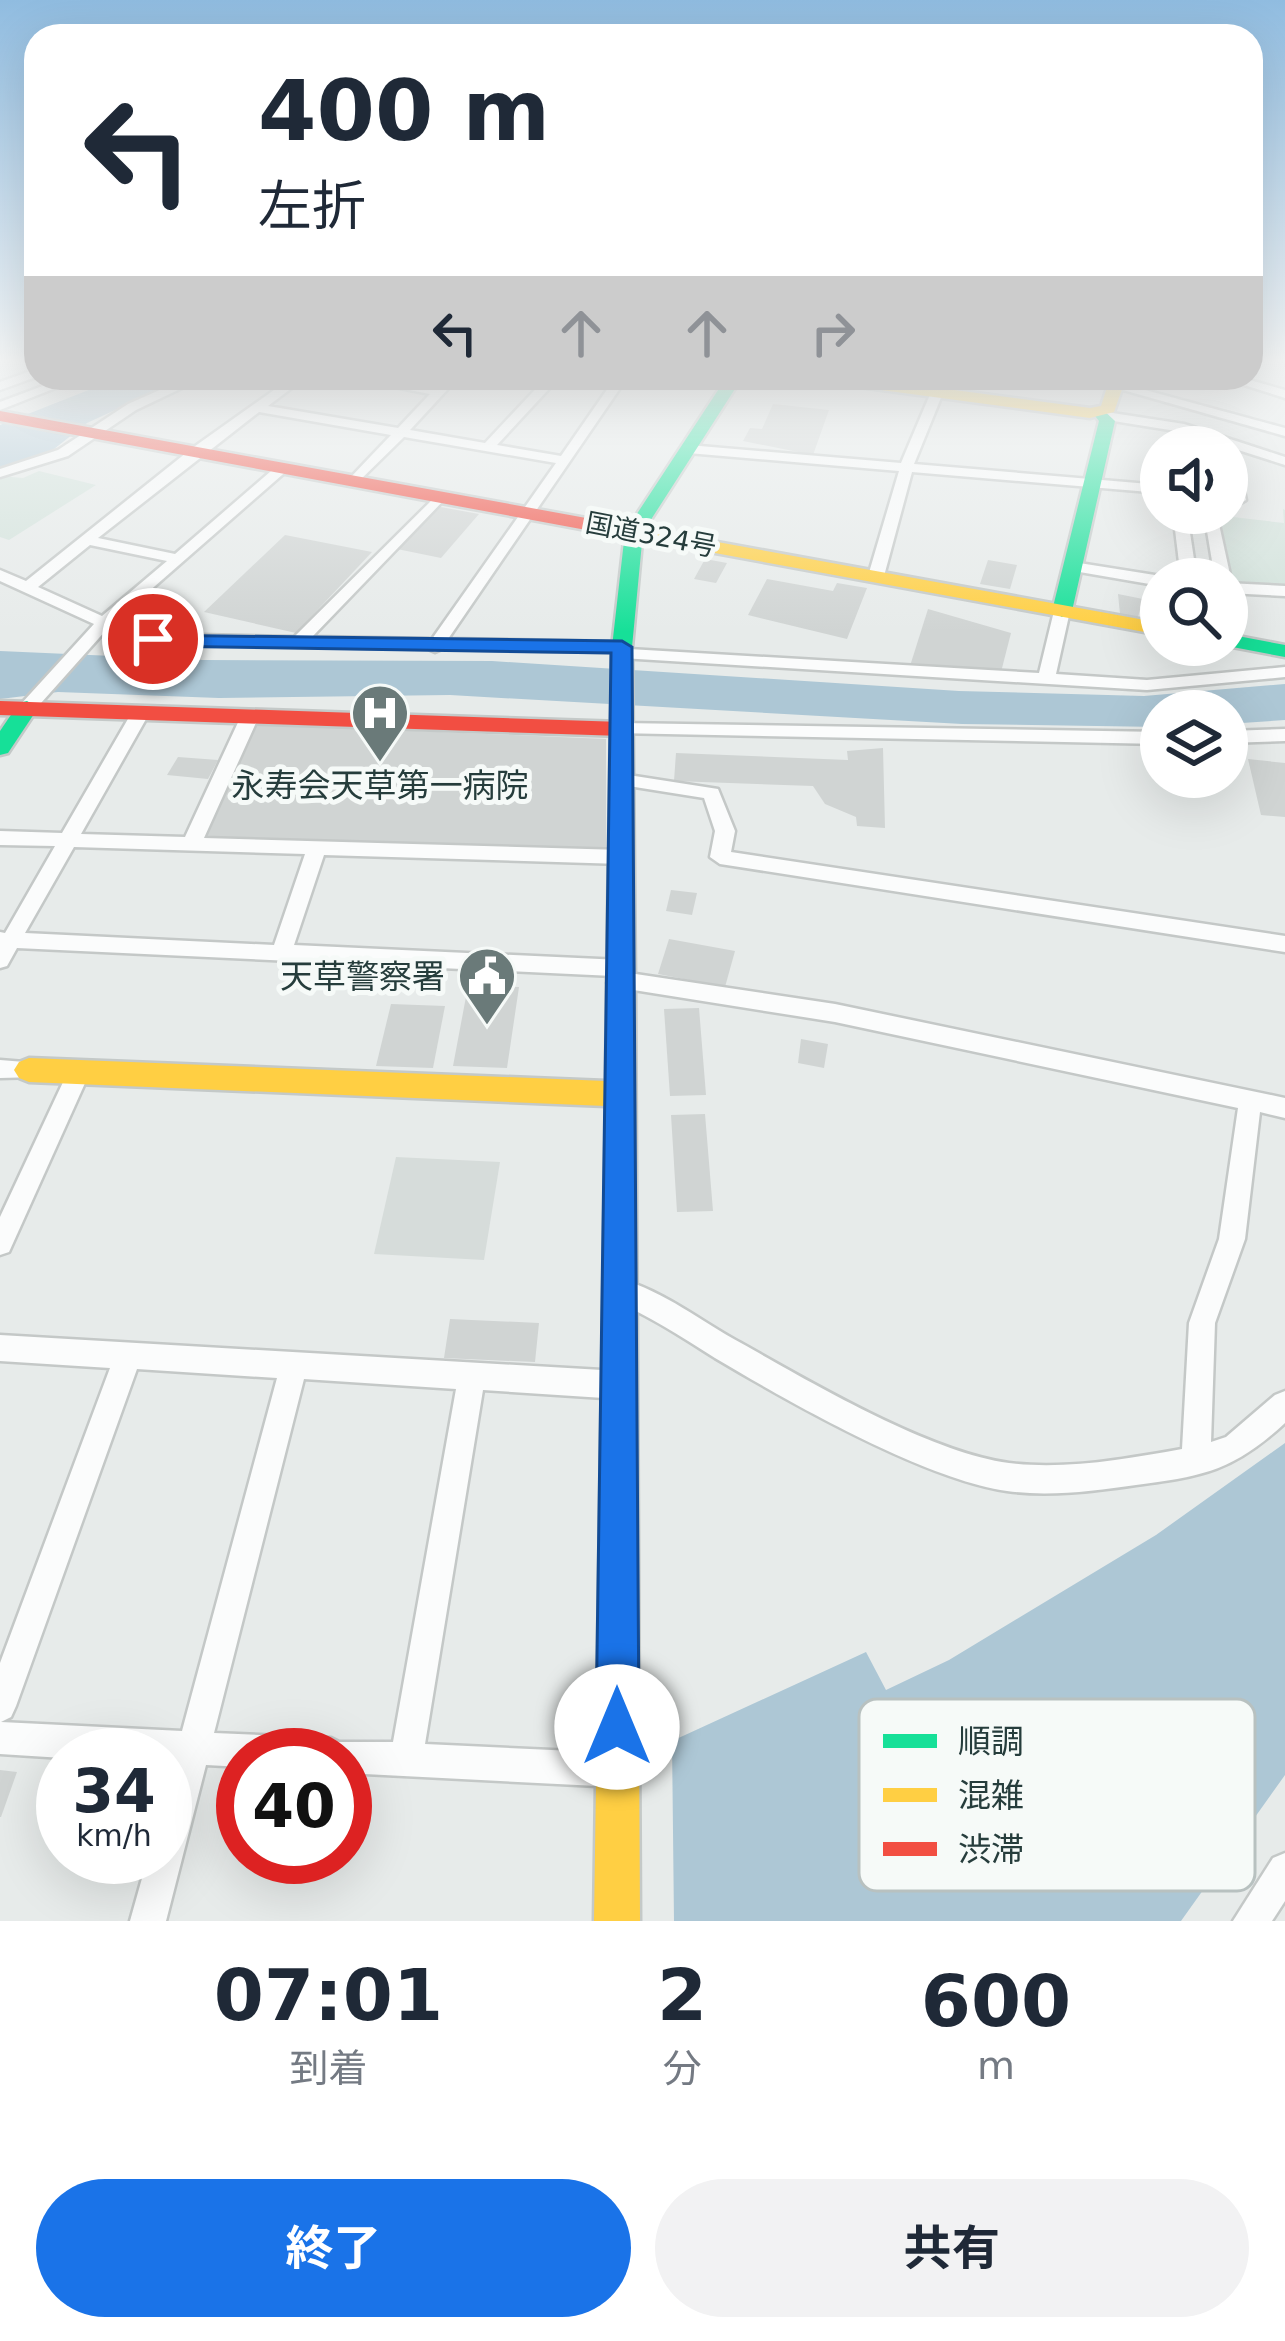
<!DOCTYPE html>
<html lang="ja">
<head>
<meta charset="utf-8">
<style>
	:root { --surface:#fff; --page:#f2f2f3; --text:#1f2937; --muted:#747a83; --accent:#1a73e8 }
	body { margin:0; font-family:"DejaVu Sans","Noto Sans JP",sans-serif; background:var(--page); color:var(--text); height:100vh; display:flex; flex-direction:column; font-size:45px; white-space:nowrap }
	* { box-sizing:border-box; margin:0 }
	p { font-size:39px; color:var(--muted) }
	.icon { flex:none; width:66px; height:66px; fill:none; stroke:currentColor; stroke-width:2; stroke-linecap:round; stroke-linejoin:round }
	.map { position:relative; height:1921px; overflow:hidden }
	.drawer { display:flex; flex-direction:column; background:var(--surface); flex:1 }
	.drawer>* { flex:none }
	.guide { position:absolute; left:24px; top:24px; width:1239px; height:366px; border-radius:36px; box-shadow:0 12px 48px #0002; background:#fff; color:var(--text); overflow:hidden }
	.controls { position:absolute; left:1140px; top:426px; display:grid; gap:24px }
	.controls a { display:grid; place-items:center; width:108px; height:108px; border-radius:50%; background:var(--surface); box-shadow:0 12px 48px #0002; font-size:60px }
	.speed { position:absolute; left:36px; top:1728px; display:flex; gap:24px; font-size:60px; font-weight:700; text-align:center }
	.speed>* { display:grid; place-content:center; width:156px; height:156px; border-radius:50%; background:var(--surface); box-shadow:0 12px 48px #0002; line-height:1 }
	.speed small { font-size:30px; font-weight:400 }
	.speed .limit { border:18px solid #d22; background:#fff; color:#111 }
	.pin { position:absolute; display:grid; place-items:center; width:102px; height:102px; color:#fff; margin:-51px; border:6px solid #fff; border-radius:50%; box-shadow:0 3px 12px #0007 }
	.me { position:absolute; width:132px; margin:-66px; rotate:0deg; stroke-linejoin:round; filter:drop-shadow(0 0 9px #0008) }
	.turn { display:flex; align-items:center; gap:42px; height:252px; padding:0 36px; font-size:54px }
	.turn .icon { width:156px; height:156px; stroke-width:2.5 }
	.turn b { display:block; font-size:84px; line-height:102px }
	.lanes { display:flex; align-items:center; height:114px; padding:0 36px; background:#0003; justify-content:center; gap:60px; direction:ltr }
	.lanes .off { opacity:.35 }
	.eta { display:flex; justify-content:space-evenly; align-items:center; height:204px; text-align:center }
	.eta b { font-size:72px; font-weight:700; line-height:84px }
	.cta { display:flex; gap:24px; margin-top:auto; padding:24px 36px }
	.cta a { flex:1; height:138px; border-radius:72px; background:var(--accent); color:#fff; font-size:48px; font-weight:700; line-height:138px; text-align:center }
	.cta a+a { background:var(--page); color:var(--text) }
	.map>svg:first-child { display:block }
	.built { fill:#d6dcda }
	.green { fill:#d2e2db }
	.water { fill:#adc7d5 }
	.building { fill:#d0d4d3 }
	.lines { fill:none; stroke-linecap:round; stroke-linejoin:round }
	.street-casing { stroke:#c4c8c7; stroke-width:5 }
	.fast-casing { stroke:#c4c9c8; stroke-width:5 }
	.slow-casing { stroke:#c4c9c8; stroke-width:5 }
	.jam-casing { stroke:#c4c9c8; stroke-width:5 }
	.street { fill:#fbfcfc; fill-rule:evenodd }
	.fast { fill:#16e098; fill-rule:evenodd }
	.slow { fill:#ffcf43; fill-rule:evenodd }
	.jam { fill:#f24e42; fill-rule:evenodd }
	.route { fill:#1a73e8; stroke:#114b97; stroke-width:3 }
	.labels { text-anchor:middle; stroke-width:10; stroke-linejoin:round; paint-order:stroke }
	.far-street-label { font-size:27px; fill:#263d3c; stroke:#f6faf8 }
	.poi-label { font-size:33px; fill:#263d3c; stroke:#f6faf8 }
	.key { fill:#f6faf8; stroke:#b8c1c0; stroke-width:3 }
	.key-label { font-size:33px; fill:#263d3c }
</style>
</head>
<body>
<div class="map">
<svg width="1285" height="1921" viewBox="0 0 1285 1921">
	<rect width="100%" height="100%" fill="#e7ebea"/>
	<polygon class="built" points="396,1157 500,1162 484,1260 374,1254"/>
	<g class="green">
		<polygon points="39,471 96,485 9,540 0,537 0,476 23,478"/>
		<polygon points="1283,509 1285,510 1285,586 1228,582 1215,515 1284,523"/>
	</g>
	<g class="water">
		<polygon points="119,378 184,378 87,423 49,453 0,468 0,425"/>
		<polygon points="0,651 203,660 492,661 959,691 1144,696 1285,684 1285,720 1227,724 1227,711 1161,711 1161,727 962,724 450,695 219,698 58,692 0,699"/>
		<polygon points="1285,1443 1285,1775 1181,1921 674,1921 672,1741 866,1652 886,1690 949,1660 1156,1535"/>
	</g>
	<g class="building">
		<polygon points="773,404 829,410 813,455 743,441 750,428 762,429"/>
		<polygon points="435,506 479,514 441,558 397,549"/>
		<polygon points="285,535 372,552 296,633 204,612"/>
		<polygon points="705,559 727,563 716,583 694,579"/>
		<polygon points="988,560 1017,565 1010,589 980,584"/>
		<polygon points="767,579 833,591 837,583 867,588 847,639 748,615"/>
		<polygon points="1118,594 1143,599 1138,617 1120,614"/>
		<polygon points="928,609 1011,633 1001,672 910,666"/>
		<polygon points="253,724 606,739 606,852 202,839"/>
		<polygon points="883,748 885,828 857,826 856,817 825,804 813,786 674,781 676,753 848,760 847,751"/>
		<polygon points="178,757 218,760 208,779 167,775"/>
		<polygon points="1248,759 1285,763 1285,817 1261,815"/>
		<polygon points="671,890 697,893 692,915 666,911"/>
		<polygon points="669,939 735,951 725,987 658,974"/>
		<polygon points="468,986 519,987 507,1068 453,1066"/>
		<polygon points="391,1004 445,1006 433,1068 376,1066"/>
		<polygon points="699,1008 706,1095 670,1096 664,1009"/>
		<polygon points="801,1039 828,1044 824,1068 798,1063"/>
		<polygon points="705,1114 713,1211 677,1212 671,1115"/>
		<polygon points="450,1319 539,1323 535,1362 444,1358"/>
		<polygon points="0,1770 17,1772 1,1817 0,1817"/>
	</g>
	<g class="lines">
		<defs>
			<g id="street">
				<polygon points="36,369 36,377 0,390 0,382"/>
				<polygon points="64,378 81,378 0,410 0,402"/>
				<polygon points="187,378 203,378 136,410 68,456 0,477 0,469 58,450 128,404"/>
				<path d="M291,378H305L268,406L398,428L430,394L349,378H377L436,388L445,378H458L410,430L485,443L546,378H559L497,445L561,456L615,378H627L448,639L622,642L628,644L629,649L1039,673L1054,611L1062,606L1070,611L1056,674L1147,680L1285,667V677L1147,690L621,658L615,656L614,652L442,649L435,652L428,649L153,644L107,629L33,712H21V704L94,624L0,581V570L26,581L191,449ZM259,412L391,435L350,478L348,481L355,485L404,437L556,463L432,639L312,637L445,499V493L440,492L294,637L154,634L115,621L290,468L278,465L175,554L98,538ZM90,545L167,561L102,616L38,587Z"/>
				<polygon points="937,378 949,378 914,464 1161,485 1161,493 912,472 884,576 876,581 868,576 899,471 688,453 681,449 688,445 901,463"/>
				<polygon points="1081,378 1101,378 1285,428 1285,436"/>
				<polygon points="1222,378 1242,378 1285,390 1285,398"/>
				<polygon points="1106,412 1184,424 1285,457 1285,465 1182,432 1101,419 1101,413"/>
				<polygon points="1235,477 1242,481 1246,500 1239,504 1227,502 1227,494 1231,494 1228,481"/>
				<polygon points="1173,513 1187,513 1197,579 1181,579"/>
				<polygon points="1204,513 1217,515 1231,579 1228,582 1227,579 1215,579"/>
				<polygon points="1073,562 1161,576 1167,579 1161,579 1161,586 1068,570 1068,564"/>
				<polygon points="1227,583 1285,586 1285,596 1227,593"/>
				<path d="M141,707L150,712L81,834L185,837L241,716L250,711L259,716L204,838L622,850L632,857L622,864L324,855L294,945L621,960L628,962L632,968L629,973L835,1004L1285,1098V1118L1260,1112L1245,1239L1215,1323L1211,1442L1226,1437L1275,1395L1285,1391V1423C1233,1471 1204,1476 1136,1485C1095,1491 1048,1497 1007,1491C924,1479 789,1402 715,1358C680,1336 649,1315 611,1300L607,1291L611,1282L620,1279C666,1292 700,1321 741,1343C812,1383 929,1452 1009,1463C1064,1470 1127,1459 1182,1449L1189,1323L1219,1239L1238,1108L835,1022L621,988L613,986L610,980L613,976L17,948L7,966L0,968V932L5,933L55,846L0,845V831L62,833L132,712ZM74,847L305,854L274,945L25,933Z"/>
				<polygon points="622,723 1161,732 1161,744 616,733 613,729"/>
				<polygon points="1285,729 1285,741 1227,743 1227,731"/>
				<polygon points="622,774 718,789 735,831 731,852 1285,936 1285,952 720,864 710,857 715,831 704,798 616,784 613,780"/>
				<polygon points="0,1060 37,1063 40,1070 37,1077 0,1078"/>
				<polygon points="79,1063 87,1065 90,1072 9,1252 0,1255 0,1217 71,1065"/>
				<path d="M0,1335L619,1371L629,1375L633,1385L629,1395L619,1399L483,1390L425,1744L617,1753L629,1758L634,1770L629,1782L617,1787L345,1773V1755H243V1767L206,1765L166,1921H130L148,1857H165V1792L173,1763H165V1755H63V1758L0,1754V1663L110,1368L0,1361ZM137,1369L277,1378L182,1731L1,1722L11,1717L16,1706ZM304,1379L456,1389L393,1742H339L331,1738L214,1733Z"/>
				<polygon points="1285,1853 1285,1901 1272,1921 1233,1921 1273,1858"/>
			</g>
			<g id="fast">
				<polygon points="726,378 742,378 643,532 632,647 635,983 631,990 611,990 607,983 612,647 625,532"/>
				<polygon points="1100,407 1115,421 1072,611 1062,617 1052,611 1099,421 1092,412"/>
				<polygon points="1227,634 1285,645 1285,657 1222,645 1227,645"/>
				<polygon points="27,701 38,708 8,753 0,755 0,731 19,703"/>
			</g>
			<g id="slow">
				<polygon points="821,378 864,378 1090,408 1101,406 1110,378 1126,378 1114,412 1090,418 829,383"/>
				<polygon points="597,520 1161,623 1161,635 590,530 588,526"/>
				<polygon points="621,972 631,976 635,983 640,1921 594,1921 606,1106 29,1082 19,1078 14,1070 19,1062 29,1058 606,1081 607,983 611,976"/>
			</g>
			<g id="jam">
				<polygon points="0,411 597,520 606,526 597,532 0,421"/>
				<polygon points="0,701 622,722 633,729 622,736 0,715"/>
			</g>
		</defs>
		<use href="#street" class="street-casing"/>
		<use href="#fast" class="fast-casing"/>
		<use href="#slow" class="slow-casing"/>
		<use href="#jam" class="jam-casing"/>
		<use href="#street" class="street"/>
		<use href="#fast" class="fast"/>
		<use href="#slow" class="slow"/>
		<use href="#jam" class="jam"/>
	</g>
	<linearGradient id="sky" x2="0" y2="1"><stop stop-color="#90bce0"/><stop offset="0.57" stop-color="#f4f6f6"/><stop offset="1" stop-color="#f4f6f6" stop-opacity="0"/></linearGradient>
	<rect width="1285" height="632" fill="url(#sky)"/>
	<polygon class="route" points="146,635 622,641 632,647 639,1727 632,1742 617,1749 602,1742 596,1727 611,653 153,646 143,639"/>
	<defs>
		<symbol id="hospital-pin" viewBox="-11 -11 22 30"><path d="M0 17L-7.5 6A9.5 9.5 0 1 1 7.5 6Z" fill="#6a7a79" stroke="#f6faf8"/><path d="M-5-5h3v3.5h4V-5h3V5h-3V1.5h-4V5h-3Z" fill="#fff"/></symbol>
		<symbol id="civic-pin" viewBox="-11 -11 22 30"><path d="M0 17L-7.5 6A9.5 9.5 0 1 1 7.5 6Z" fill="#6a7a79" stroke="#f6faf8"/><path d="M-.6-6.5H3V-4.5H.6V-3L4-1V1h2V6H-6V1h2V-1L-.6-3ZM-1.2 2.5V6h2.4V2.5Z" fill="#fff"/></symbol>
	</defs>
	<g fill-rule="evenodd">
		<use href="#hospital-pin" x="347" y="680" width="66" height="90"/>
		<use href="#civic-pin" x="454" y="943" width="66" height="90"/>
	</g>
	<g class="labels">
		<g class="far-street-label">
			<text transform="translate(651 535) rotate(11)" y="9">国道324号</text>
		</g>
		<g class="poi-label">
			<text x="380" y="797">永寿会天草第一病院</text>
			<text x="445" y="988" text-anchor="end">天草警察署</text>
		</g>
	</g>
	<rect x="859" y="1699" width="396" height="192" rx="18" class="key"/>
	<rect x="883" y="1734" width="54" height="14" fill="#16e098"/>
	<rect x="883" y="1788" width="54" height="14" fill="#ffcf43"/>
	<rect x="883" y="1842" width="54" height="14" fill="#f24e42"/>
	<g class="key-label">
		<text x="958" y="1753">順調</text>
		<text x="958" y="1807">混雑</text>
		<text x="958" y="1861">渋滞</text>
	</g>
</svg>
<div class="controls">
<a><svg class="icon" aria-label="sound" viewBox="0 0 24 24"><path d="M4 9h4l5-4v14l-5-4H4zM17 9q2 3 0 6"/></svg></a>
<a><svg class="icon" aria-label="search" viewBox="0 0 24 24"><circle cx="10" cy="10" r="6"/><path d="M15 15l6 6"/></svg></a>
<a><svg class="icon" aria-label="layers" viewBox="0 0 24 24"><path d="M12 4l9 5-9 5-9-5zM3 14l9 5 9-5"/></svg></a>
</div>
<div class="speed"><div>34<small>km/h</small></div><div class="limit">40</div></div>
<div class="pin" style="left:153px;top:639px;background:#d93025"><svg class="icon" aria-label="arrive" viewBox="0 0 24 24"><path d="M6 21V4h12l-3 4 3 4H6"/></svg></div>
<svg class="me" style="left:617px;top:1727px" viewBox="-20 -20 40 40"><circle r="19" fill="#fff"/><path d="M0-13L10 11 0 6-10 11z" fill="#1a73e8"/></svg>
<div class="guide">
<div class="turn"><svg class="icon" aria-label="left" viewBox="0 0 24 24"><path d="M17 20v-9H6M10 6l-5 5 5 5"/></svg><div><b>400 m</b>左折</div></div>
<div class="lanes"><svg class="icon" aria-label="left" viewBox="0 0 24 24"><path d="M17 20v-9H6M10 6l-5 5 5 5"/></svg><svg class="icon off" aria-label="ahead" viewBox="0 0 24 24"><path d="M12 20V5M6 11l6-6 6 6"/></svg><svg class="icon off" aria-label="ahead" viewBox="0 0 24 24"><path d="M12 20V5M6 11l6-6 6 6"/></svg><svg class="icon off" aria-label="right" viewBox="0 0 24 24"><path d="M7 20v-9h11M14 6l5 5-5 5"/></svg></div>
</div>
</div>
<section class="drawer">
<div class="eta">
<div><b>07:01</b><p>到着</p></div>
<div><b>2</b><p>分</p></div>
<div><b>600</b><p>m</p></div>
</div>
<div class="cta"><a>終了</a><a>共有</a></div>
</section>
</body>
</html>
